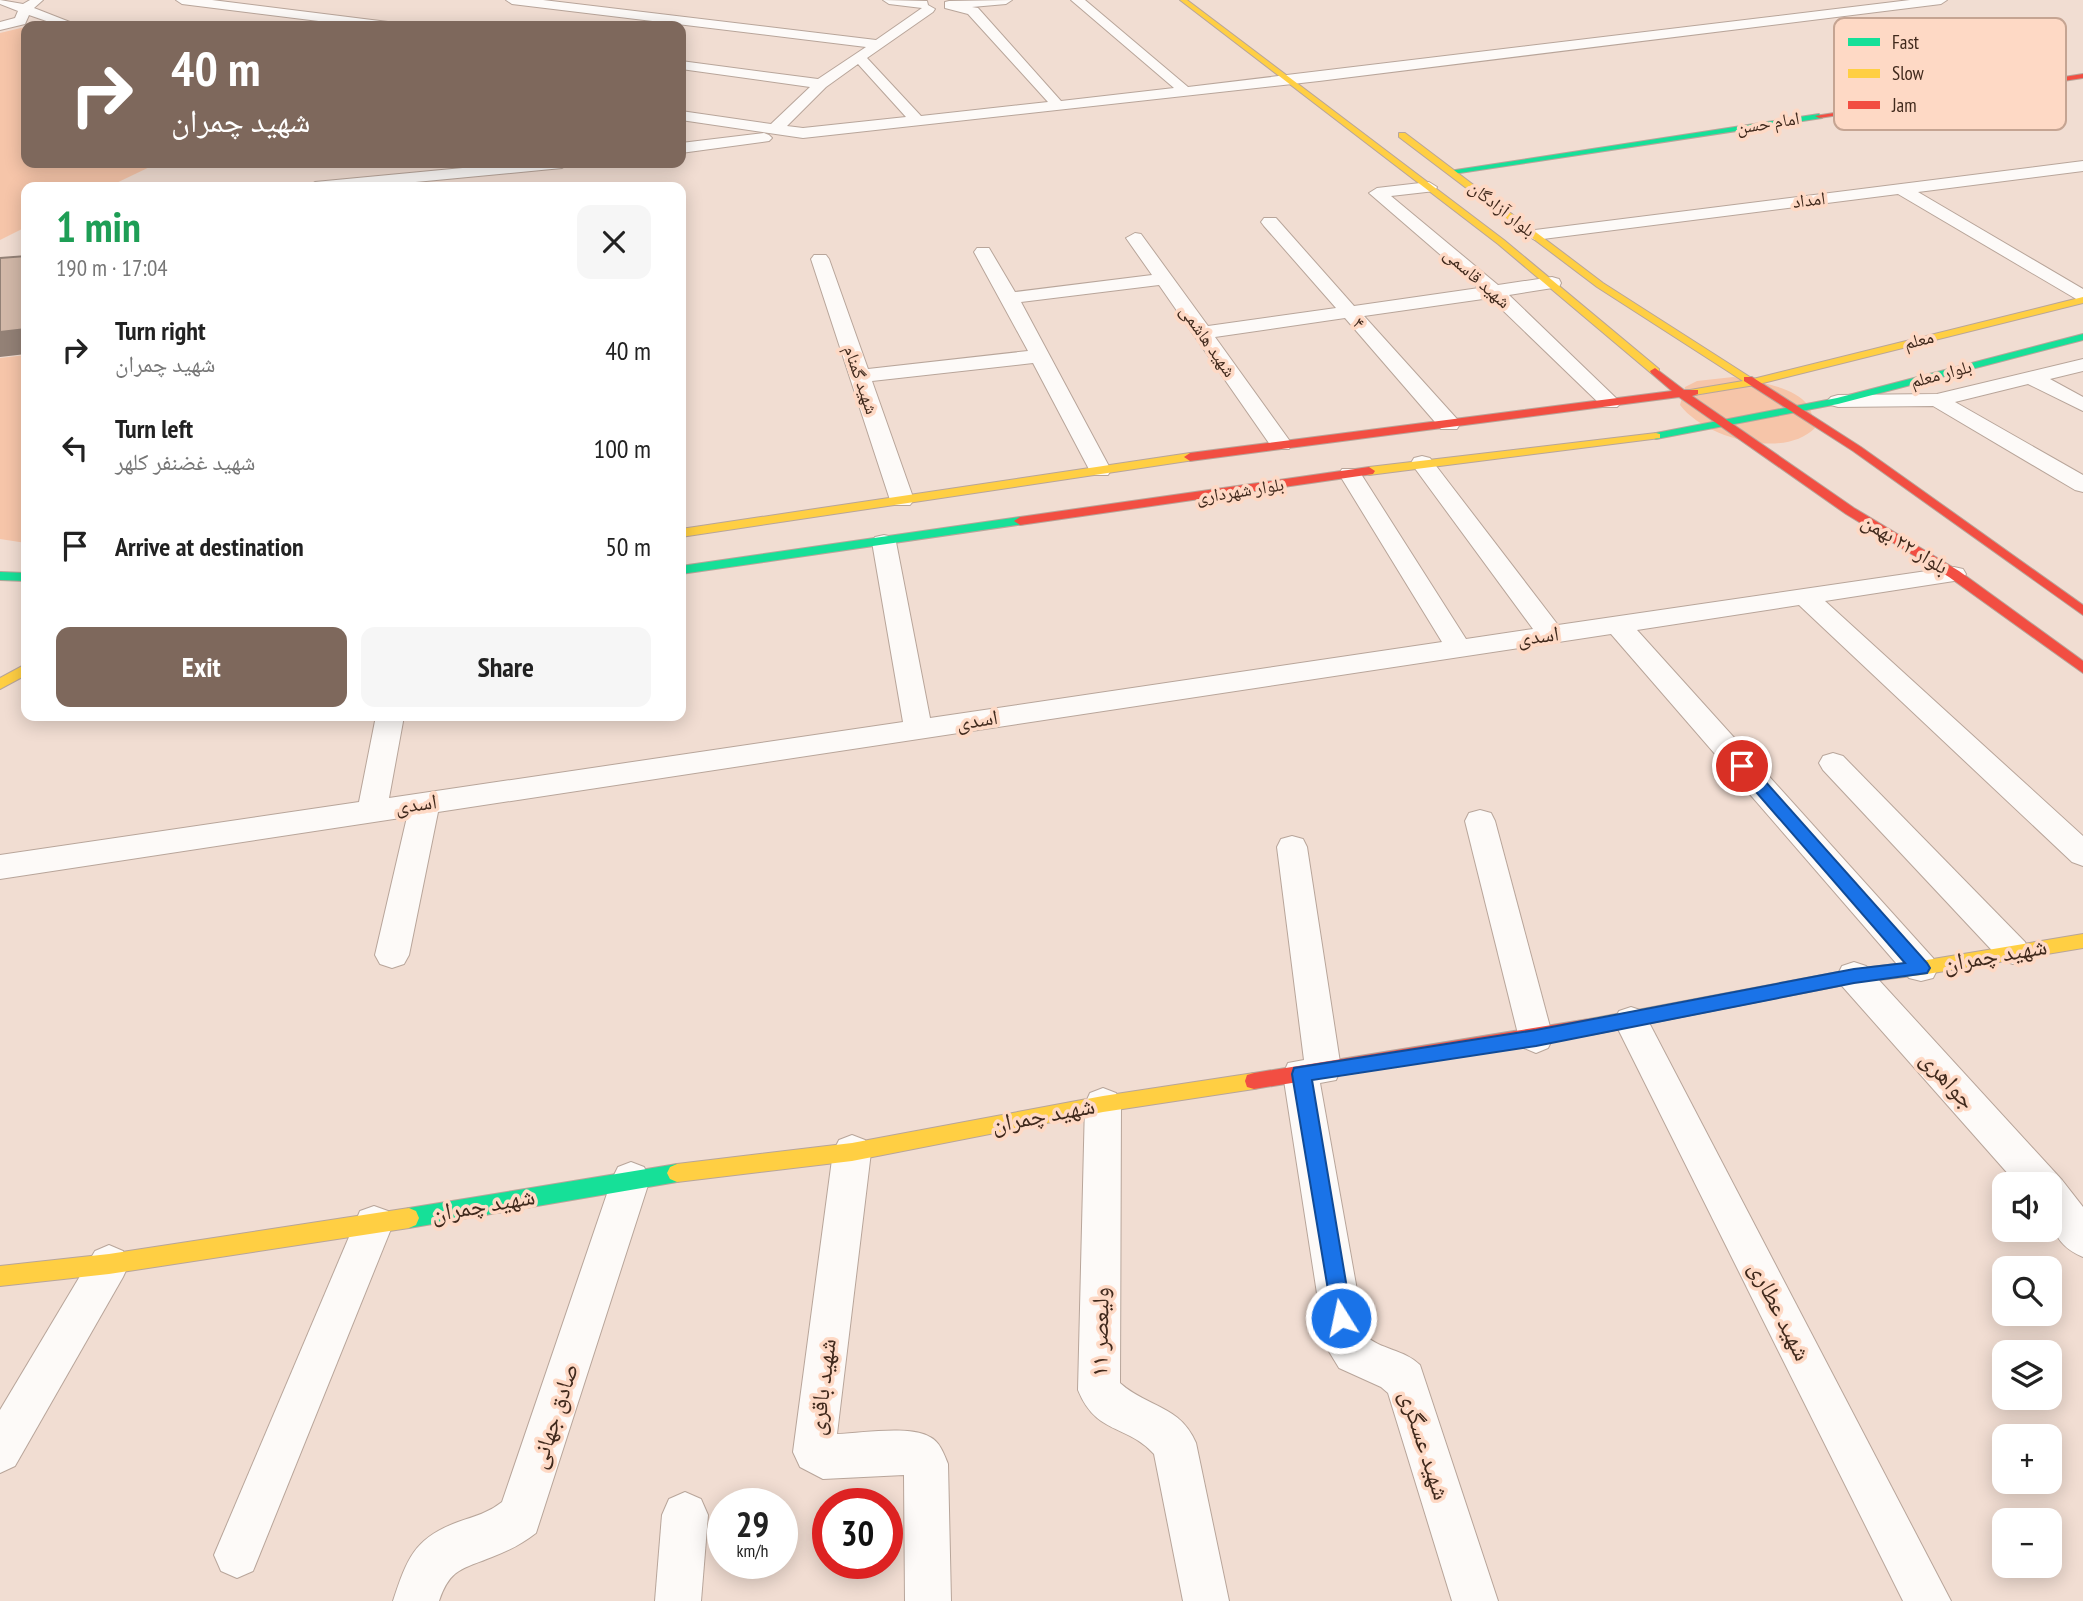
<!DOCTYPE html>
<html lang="en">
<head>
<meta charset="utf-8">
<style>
	:root { --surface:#fff; --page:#f6f6f6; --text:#222; --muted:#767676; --accent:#7e685c }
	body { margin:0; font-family:"PT Sans Narrow","Noto Naskh Arabic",sans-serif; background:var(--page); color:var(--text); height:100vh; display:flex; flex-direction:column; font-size:26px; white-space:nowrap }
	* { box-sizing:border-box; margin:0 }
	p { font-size:23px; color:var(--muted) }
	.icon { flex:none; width:38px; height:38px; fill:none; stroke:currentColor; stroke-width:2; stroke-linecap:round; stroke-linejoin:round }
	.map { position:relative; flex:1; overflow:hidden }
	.details { position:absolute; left:21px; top:182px; width:665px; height:539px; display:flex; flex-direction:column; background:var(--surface); border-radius:14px; box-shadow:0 4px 18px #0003 }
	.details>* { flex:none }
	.guide { position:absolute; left:21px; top:21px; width:665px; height:147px; border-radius:14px; box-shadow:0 4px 18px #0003; background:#7e685c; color:#fff; overflow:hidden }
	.controls { position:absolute; left:1992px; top:1172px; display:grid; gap:14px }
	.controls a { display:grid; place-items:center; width:70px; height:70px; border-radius:14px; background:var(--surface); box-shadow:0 4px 18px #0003; font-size:35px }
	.speed { position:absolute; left:707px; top:1488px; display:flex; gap:14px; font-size:35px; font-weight:700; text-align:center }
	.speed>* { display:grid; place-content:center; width:91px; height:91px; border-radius:50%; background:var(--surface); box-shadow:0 4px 18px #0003; line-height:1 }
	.speed small { font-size:18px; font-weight:400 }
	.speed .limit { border:10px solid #d22; background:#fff; color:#111 }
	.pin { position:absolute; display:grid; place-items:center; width:60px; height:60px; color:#fff; margin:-30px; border:4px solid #fff; border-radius:50%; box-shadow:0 2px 7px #0007 }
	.me { position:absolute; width:77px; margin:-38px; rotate:350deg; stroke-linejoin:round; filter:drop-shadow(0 0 5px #0008) }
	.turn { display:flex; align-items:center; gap:24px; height:147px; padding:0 35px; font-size:32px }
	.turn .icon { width:91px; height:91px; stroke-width:2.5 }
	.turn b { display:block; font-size:49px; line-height:60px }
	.round { display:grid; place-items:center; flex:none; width:74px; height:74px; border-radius:14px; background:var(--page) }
	.summary { display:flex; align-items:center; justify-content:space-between; height:119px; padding:0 35px }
	h1 { font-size:42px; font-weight:600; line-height:52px; color:#1e9e55 }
	.cta { display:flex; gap:14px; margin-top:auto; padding:14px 35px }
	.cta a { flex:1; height:80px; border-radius:14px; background:var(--accent); color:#fff; font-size:28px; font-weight:600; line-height:80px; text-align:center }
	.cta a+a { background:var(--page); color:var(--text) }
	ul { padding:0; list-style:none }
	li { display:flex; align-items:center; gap:21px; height:98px; padding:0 35px }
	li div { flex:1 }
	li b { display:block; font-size:26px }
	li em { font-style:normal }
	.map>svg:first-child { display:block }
	.green { fill:#f6c5a9 }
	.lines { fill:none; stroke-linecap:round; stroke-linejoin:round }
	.street-casing { stroke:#b8a59a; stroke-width:2 }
	.fast-casing { stroke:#b8a59a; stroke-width:2 }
	.slow-casing { stroke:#b8a59a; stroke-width:2 }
	.jam-casing { stroke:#b8a59a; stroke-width:2 }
	.street { fill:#fdfaf8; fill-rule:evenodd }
	.fast { fill:#16e098; fill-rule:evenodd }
	.slow { fill:#ffcf43; fill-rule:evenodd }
	.jam { fill:#f24e42; fill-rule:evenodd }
	.shaded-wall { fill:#938176 }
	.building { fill:#d2b8a8; stroke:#938176; stroke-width:2 }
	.route { fill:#1a73e8; stroke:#114b97; stroke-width:2 }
	.labels { text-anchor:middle; stroke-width:7; stroke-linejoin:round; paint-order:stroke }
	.far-street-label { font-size:18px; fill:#40291c; stroke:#fed9c5 }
	.street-label { font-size:21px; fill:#40291c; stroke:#fed9c5 }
	.near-street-label { font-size:24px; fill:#40291c; stroke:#fed9c5 }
	.key { fill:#fed9c5; stroke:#c5a492; stroke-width:2 }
	.key-label { font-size:19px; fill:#40291c }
</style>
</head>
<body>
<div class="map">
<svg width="2083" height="1601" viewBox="0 0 2083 1601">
	<rect width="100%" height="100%" fill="#f1ddd2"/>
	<g class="green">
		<polygon points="25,27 26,163 158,163 108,187 26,187 26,227 0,240 0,33"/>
		<polygon points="26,355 26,543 0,539 0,358"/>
		<path d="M1733,377C1755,382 1792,385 1808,405C1812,411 1813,421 1815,428C1783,460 1705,438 1680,405L1685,387L1697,381Z"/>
	</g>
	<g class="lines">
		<defs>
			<g id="street">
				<polygon points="0,0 23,4 30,0 43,0 34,8 80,26 61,26 29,15 25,24 0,30 0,22 15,18 18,11 0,4"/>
				<polygon points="176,0 212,0 388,22 395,26 359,26 182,4"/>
				<path d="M506,0H543L876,40L922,8L889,4L883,0L927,1L928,5L935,9L933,12L867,58L921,116L1048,102L968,14L945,8V2L949,1L1012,0L1006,4L972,7L978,8L1061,101L1174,88L1071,0H1085L1188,87L1910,0H1947L1941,4L1319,81L803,138L681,120V111L771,124L810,87L681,69V61L818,79L866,47L512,4ZM858,64L906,117L803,128L787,126L826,87Z"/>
				<polygon points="764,133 769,135 772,138 769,141 681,153 681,143"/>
				<polygon points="2083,161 2083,171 1918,192 2083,289 2083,303 1898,194 1535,240 1526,235 1535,230"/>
				<polygon points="515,163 570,163 562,168 363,187 307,187 315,182"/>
				<polygon points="1429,182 1437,187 1435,191 1391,196 1498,285 1552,277 1559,279 1561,283 1559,287 1509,295 1617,399 1621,403 1617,407 1603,407 1490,298 1364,316 1457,419 1460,424 1457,429 1441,429 1345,318 1215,337 1292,444 1289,449 1273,449 1159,285 1021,302 1111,470 1108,475 1092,475 1033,363 872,381 914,500 910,505 894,505 890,500 811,259 814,255 826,255 829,259 868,369 1028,351 974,252 977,248 989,248 1015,292 1152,275 1126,238 1135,233 1141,234 1208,326 1336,308 1264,226 1261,222 1264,218 1276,218 1354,306 1479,288 1369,193 1377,188"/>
				<polygon points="2083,359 2083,371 2050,379 2083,397 2083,411 2028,384 1955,402 2083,475 2083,492 2075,490 1933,406 1838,407 1831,405 1827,401 1831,397 1838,395 1937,394"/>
				<polygon points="1422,456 1430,458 1558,625 1954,567 1963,569 1966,574 1963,579 1954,581 1825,601 2083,836 2083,866 2072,862 1799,605 1637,630 1933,958 1938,968 1933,978 1921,981 1909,978 1611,634 438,812 409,955 404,964 392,968 380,964 375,955 407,817 0,879 0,855 359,802 376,716 404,716 389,798 903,722 872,542 875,537 884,535 893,537 896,542 930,718 1442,642 1339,474 1342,469 1358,469 1361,474 1466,639 1533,629 1411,463 1414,458"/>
				<polygon points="1833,753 1843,756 2025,942 2029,951 2025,960 2013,964 2001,960 1823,770 1819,763 1823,756"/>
				<polygon points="1480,810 1491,813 1495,821 1553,1038 1548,1048 1536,1053 1524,1048 1519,1038 1465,821 1469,813"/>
				<path d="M1292,836L1303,839L1307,847L1341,1069L1336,1080L1320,1083L1365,1335C1380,1350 1404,1349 1420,1365L1498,1601H1452L1388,1393L1381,1387L1339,1368L1325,1345L1283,1074L1288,1063L1304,1060L1277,847L1281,839Z"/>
				<path d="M1854,962L1866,966L2062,1180L2083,1207V1257C2049,1243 2049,1217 2049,1185H2018L1842,986L1837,976L1842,966Z"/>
				<polygon points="1631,1007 1643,1011 1951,1601 1903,1601 1614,1021 1619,1011"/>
				<path d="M1103,1088L1116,1093L1121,1104L1120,1383C1148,1408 1180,1405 1196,1443L1229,1601H1183L1154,1454C1127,1424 1096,1435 1078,1390L1085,1104L1090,1093Z"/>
				<path d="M852,1135L865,1140L871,1152L837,1434C861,1433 911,1425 930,1437C940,1442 944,1454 948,1464L951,1601H905L904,1475L823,1479L800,1467L793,1452L833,1152L839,1140Z"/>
				<path d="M631,1162L644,1167L650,1179L536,1533C522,1544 508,1551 492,1557C463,1569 450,1568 439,1601H393C407,1559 414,1538 458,1522C475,1516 488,1513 502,1502L612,1179L618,1167Z"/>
				<polygon points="374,1206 388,1211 393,1224 253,1571 237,1578 221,1571 214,1555 360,1211"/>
				<polygon points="109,1245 123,1251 129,1264 123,1277 15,1466 0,1473 0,1410 95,1251"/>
				<polygon points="685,1492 701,1499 708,1515 701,1601 655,1601 662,1515 669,1499"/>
			</g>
			<g id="fast">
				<polygon points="1819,114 1822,118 1453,174 1449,171"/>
				<polygon points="2083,334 2083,340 1838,404 1656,439 1650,436 1656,433 1837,398"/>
				<polygon points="1020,517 1026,521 1024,524 681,574 681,566"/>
				<polygon points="0,572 26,573 26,581 0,580"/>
				<polygon points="677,1164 684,1167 687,1173 684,1179 677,1182 409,1228 402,1225 399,1218 402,1211 409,1208"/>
			</g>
			<g id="slow">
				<polygon points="1180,0 1187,0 1504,240 1659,369 1659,373 1651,373 1498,244"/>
				<polygon points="1399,133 1405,133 1603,283 1753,379 2083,297 2083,303 1755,385 1694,395 1688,392 1690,390 1743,381 1597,287 1399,137"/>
				<polygon points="1656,433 1660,434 1660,438 1369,475 1363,471 1369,467"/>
				<polygon points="1190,453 1196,457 1194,460 681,537 681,529"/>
				<polygon points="26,664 26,675 0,689 0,678"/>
				<polygon points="2083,934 2083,948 1921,975 1854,983 1595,1034 1589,1031 1586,1026 1589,1021 1595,1018 1854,969 1921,961"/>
				<polygon points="1254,1073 1261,1075 1263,1081 1261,1087 1254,1089 1103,1112 852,1161 677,1182 670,1179 667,1173 670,1167 677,1164 852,1143 1103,1096"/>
				<polygon points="409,1208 416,1211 419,1218 416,1225 409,1228 109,1274 0,1286 0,1266 109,1254"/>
			</g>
			<g id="jam">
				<polygon points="2083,74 2083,78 1819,118 1815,116"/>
				<polygon points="1655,368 1684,390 1698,390 1698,394 1692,396 1854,508 1959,571 2083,661 2083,673 1949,577 1846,514 1679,397 1190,461 1184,457 1190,453 1672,391 1651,373 1650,371"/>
				<polygon points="1744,377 1752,377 1861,447 2083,605 2083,615 1853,451 1744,381"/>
				<polygon points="1369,467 1375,471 1373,474 1020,525 1014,521 1020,517"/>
				<polygon points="1595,1018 1601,1021 1604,1026 1601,1031 1595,1034 1254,1089 1247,1087 1245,1081 1247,1075 1254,1073"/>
			</g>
		</defs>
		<use href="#street" class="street-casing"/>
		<use href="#fast" class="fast-casing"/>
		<use href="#slow" class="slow-casing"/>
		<use href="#jam" class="jam-casing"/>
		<use href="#street" class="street"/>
		<use href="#fast" class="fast"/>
		<use href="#slow" class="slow"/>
		<use href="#jam" class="jam"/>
	</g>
	<polygon class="shaded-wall" points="26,329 26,354 0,357 0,332"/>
	<polygon class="building" points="26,256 26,329 0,332 0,258"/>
	<polygon class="route" points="1742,761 1748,762 1927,963 1930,968 1927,973 1854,983 1536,1046 1312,1080 1352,1318 1349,1326 1341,1329 1334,1326 1292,1074 1294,1068 1536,1030 1854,969 1905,963 1737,770 1734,766"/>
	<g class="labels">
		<g class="far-street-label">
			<text transform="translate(1768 123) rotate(-9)" y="6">امام حسن</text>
			<text transform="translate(1809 200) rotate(-7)" y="6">امداد</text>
			<text transform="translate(1502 209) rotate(38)" y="6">بلوار آزادگان</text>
			<text transform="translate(1477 278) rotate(41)" y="6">شهید قاسمی</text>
			<text transform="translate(1359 323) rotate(48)" y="6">۴</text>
			<text transform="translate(1919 340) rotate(-14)" y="6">معلم</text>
			<text transform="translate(1208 341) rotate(55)" y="6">شهید هاشمی</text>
			<text transform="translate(1941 374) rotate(-15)" y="6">بلوار معلم</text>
			<text transform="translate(861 380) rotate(71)" y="6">شهید گمنام</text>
			<text transform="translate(1240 491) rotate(-9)" y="6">بلوار شهرداری</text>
		</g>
		<g class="street-label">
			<text transform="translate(1905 544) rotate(31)" y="7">بلوار ۲۲ بهمن</text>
			<text transform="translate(1538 636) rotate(-8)" y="7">اسدی</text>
			<text transform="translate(977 720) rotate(-9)" y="7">اسدی</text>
			<text transform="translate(416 804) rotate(-8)" y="7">اسدی</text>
		</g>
		<g class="near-street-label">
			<text transform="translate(1995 955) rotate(-10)" y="8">شهید چمران</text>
			<text transform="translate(1948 1080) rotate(48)" y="8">جواهری</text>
			<text transform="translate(1043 1115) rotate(-11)" y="8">شهید چمران</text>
			<text transform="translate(483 1205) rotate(-10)" y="8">شهید چمران</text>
			<text transform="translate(1780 1311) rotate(63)" y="8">شهید عطاری</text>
			<text transform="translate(1100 1332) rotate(-89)" y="8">ولیعصر ۱۱</text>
			<text transform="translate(822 1387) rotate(-83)" y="8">شهید باقری</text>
			<text transform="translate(554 1416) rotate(-72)" y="8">صادق جهانی</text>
			<text transform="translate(1425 1445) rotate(72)" y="8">شهید عسگری</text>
		</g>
	</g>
	<rect x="1834" y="18" width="232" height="112" rx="10" class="key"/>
	<rect x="1848" y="38" width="32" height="8" fill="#16e098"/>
	<rect x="1848" y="69" width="32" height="9" fill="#ffcf43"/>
	<rect x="1848" y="101" width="32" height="8" fill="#f24e42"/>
	<g class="key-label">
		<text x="1892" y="49">Fast</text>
		<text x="1892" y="80">Slow</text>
		<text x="1892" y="112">Jam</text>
	</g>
</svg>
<div class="controls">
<a><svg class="icon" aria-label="sound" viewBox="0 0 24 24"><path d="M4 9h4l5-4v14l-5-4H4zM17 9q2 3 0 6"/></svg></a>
<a><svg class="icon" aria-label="search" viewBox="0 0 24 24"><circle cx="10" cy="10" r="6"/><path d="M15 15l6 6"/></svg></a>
<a><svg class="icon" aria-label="layers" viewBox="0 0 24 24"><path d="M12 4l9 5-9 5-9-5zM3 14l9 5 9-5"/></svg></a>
<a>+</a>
<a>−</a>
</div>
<div class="speed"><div>29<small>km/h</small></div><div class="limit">30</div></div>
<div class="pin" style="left:1742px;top:766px;background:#d93025"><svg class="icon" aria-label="arrive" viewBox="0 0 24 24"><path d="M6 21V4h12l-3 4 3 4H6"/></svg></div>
<svg class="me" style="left:1341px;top:1318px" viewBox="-20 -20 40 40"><circle r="17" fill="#1a73e8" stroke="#fff" stroke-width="3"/><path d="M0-11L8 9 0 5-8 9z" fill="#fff"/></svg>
<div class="guide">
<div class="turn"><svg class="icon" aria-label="right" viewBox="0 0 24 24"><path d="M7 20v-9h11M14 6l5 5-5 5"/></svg><div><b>40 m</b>شهید چمران</div></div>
</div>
<section class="details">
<div class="summary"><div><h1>1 min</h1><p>190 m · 17:04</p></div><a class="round"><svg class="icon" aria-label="close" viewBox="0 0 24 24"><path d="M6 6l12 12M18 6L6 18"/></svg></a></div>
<ul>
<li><svg class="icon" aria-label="right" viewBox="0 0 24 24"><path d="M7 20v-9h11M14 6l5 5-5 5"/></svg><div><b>Turn right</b><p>شهید چمران</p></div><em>40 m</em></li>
<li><svg class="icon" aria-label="left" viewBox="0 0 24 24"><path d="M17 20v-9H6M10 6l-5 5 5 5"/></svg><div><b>Turn left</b><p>شهید غضنفر کلهر</p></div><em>100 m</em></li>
<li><svg class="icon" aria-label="arrive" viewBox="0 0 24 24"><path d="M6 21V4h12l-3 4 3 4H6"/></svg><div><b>Arrive at destination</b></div><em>50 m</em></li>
</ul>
<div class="cta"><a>Exit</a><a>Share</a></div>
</section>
</div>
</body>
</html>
